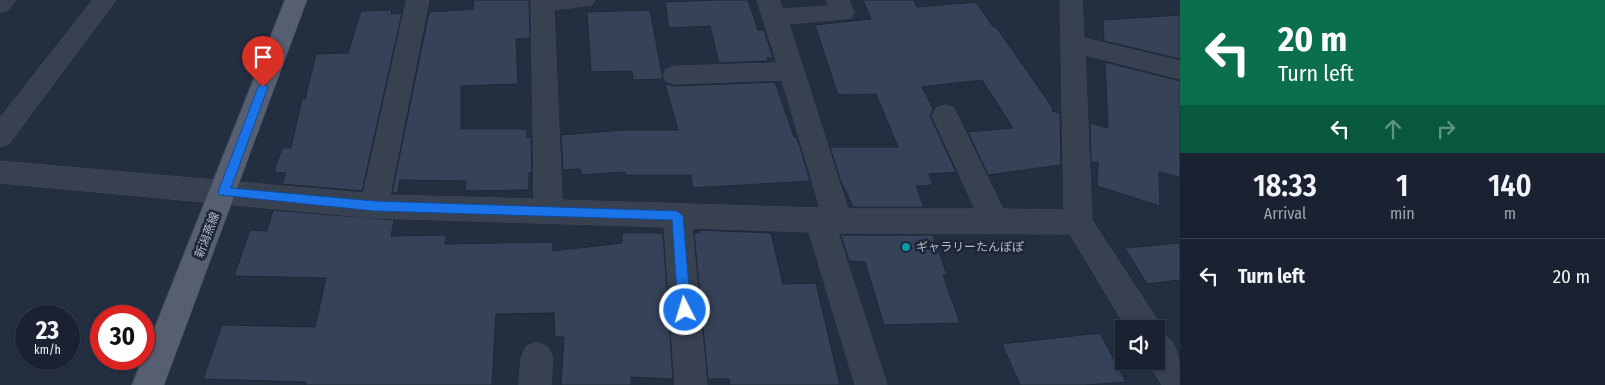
<!DOCTYPE html>
<html lang="en">
<head>
<meta charset="utf-8">
<style>
	:root { --surface:#1a2231; --page:#232a39; --text:#f1f3f6; --muted:#9fa4ab; --line:#383f4d }
	body { margin:0; font-family:"Fira Sans Condensed","Noto Sans JP",sans-serif; background:var(--page); color:var(--text); height:100vh; display:flex; flex-direction:column; font-size:19px; white-space:nowrap }
	* { box-sizing:border-box; margin:0 }
	p { font-size:16px; color:var(--muted) }
	.icon { flex:none; width:28px; height:28px; fill:none; stroke:currentColor; stroke-width:2; stroke-linecap:round; stroke-linejoin:round }
	.map { position:relative; flex:1; overflow:hidden }
	.side { display:flex; flex-direction:column; background:var(--surface); width:425px }
	.side>* { flex:none }
	.guide { background:#0b6e4f; color:#fff; overflow:hidden }
	.fabs { position:absolute; left:1115px; top:320px; display:grid; gap:10px }
	.fabs a { display:grid; place-items:center; width:50px; height:50px; border-radius:0px; background:var(--surface); box-shadow:0 1px 4px #0004,0 0 0 1px var(--line); font-size:25px }
	.speed { position:absolute; left:15px; top:305px; display:flex; gap:10px; font-size:25px; font-weight:700; text-align:center }
	.speed>* { display:grid; place-content:center; width:65px; height:65px; border-radius:50%; background:var(--surface); box-shadow:0 1px 4px #0004,0 0 0 1px var(--line); line-height:1 }
	.speed small { font-size:12px; font-weight:400 }
	.speed .limit { border:8px solid #d22; background:#fff; color:#111 }
	.pin { position:absolute; display:grid; place-items:center; width:42px; height:42px; color:#fff; margin:-51px -21px; border-radius:50% 50% 50% 0; rotate:-45deg; box-shadow:0 0 5px #0007 }
	.pin .icon { rotate:45deg }
	.me { position:absolute; width:55px; margin:-28px; rotate:355deg; stroke-linejoin:round; filter:drop-shadow(0 0 4px #0008) }
	.turn { display:flex; align-items:center; gap:18px; height:105px; padding:0 15px; font-size:22px }
	.turn .icon { width:65px; height:65px; stroke-width:2.5 }
	.turn b { display:block; font-size:35px; line-height:42px }
	.lanes { display:flex; align-items:center; height:48px; padding:0 15px; background:#0003; justify-content:center; gap:25px; direction:ltr }
	.lanes .off { opacity:.35 }
	.eta { display:flex; justify-content:space-evenly; align-items:center; height:85px; text-align:center }
	.eta b { font-size:30px; font-weight:600; line-height:35px }
	ul { padding:0; list-style:none }
	li { display:flex; align-items:center; gap:15px; height:75px; padding:0 15px; border-top:1px solid var(--line) }
	li div { flex:1 }
	li b { display:block; font-size:19px }
	li em { font-style:normal }
	main { display:flex; flex:1; min-height:0 }
	.map>svg:first-child { display:block }
	.building { fill:#354257; stroke:#1e2838 }
	.lines { fill:none; stroke-linecap:round; stroke-linejoin:round }
	.street-casing { stroke:#414a5a; stroke-width:1 }
	.primary-casing { stroke:#414a5a; stroke-width:1 }
	.street { fill:#384150; fill-rule:evenodd }
	.primary { fill:#555f71; fill-rule:evenodd }
	.route { fill:#1a73e8; stroke:#114b97 }
	.culture-dot { fill:#0f9aa8; stroke:#1c2636; stroke-width:2 }
	.labels { text-anchor:middle; stroke-width:5; stroke-linejoin:round; paint-order:stroke }
	.street-label { font-size:12px; fill:#b4bccb; stroke:#1c2636 }
	.poi-label { font-size:12px; fill:#b4bccb; stroke:#1c2636; text-anchor:start }
</style>
</head>
<body>
<main>
<div class="map">
<svg width="1180" height="385" viewBox="0 0 1180 385">
	<rect width="100%" height="100%" fill="#232e41"/>
	<g class="building">
		<polygon points="474,0 529,0 530,38 516,39 518,84 461,86 461,129 527,129 527,137 531,137 532,172 529,173 529,190 465,191 466,181 400,180 398,193 392,193 429,12 473,9"/>
		<polygon points="716,0 748,0 758,30 764,30 773,58 767,58 768,61 719,63 710,26 669,28 665,2"/>
		<polygon points="863,0 914,0 917,7 976,2 993,27 996,27 1053,108 1052,111 1060,113 1061,165 988,175 968,132 1013,128 982,80 922,87 933,109 930,116 956,172 929,174 933,185 916,186 924,207 853,207 840,179 830,147 898,147 876,94 838,95 815,25 871,19"/>
		<polygon points="392,10 391,14 402,13 362,191 282,184 286,173 274,172 282,148 291,148 302,99 305,99 316,54 348,53 361,11"/>
		<polygon points="650,10 663,79 633,80 632,71 591,72 587,12"/>
		<polygon points="1180,15 1180,59 1104,41 1103,20"/>
		<polygon points="1105,62 1180,81 1180,177 1159,172 1160,206 1097,186 1098,162 1091,163 1090,123 1108,128"/>
		<polygon points="775,82 794,137 796,137 800,147 810,181 693,188 691,175 625,175 625,172 582,175 580,169 563,170 561,135 623,130 678,130 665,84 675,86"/>
		<polygon points="273,210 394,220 391,236 446,235 445,244 553,242 553,251 622,243 622,233 663,233 673,379 631,377 631,385 561,385 564,337 555,337 554,313 496,314 492,385 305,385 306,382 203,379 222,325 315,327 326,278 234,276 250,230 267,231"/>
		<polygon points="699,230 771,233 783,284 816,283 840,385 730,385 729,379 708,379 694,233 699,233"/>
		<polygon points="841,235 933,235 947,275 943,275 960,323 884,325 865,262 849,261"/>
		<polygon points="1180,243 1180,280 1147,284 1125,248"/>
		<polygon points="1100,333 1126,382 1086,385 1020,385 1002,344"/>
	</g>
	<g class="lines">
		<defs>
			<g id="street">
				<polygon points="0,0 16,0 8,10 0,13"/>
				<polygon points="93,0 116,0 9,144 0,147 0,118"/>
				<path d="M407,0H429L390,195L534,199L531,0H595L592,5L554,10L562,200L820,208L782,80L675,84L666,81L663,75L666,69L675,66L777,63L757,0H779L783,9L829,6L827,0H849L854,13L851,18L789,24L848,209H975L932,115L936,108L945,105L954,108L1003,209L1064,210L1060,0H1082L1084,38L1180,61V79L1085,55L1092,220L1156,318L1161,329L1159,332C1180,341 1180,365 1180,385H1162L1147,361H1156V329H1127L1070,234L838,233L887,385H855L809,232L692,228L707,385H675L664,227L374,218L0,183V161L363,193Z"/>
				<polygon points="537,342 548,347 553,358 551,385 519,385 521,358 526,347"/>
			</g>
			<polygon id="primary" points="285,0 307,0 164,385 132,385"/>
		</defs>
		<use href="#street" class="street-casing"/>
		<use href="#primary" class="primary-casing"/>
		<use href="#street" class="street"/>
		<use href="#primary" class="primary"/>
	</g>
	<polygon class="route" points="263,83 268,87 231,188 374,201 677,211 683,216 691,310 689,314 680,314 678,310 672,220 374,211 219,195 218,192 258,87"/>
	<circle class="culture-dot" cx="906" cy="247" r="5"/>
	<g class="labels">
		<g class="street-label">
			<text transform="translate(207 235) rotate(-69)" y="4">新潟燕線</text>
		</g>
		<g class="poi-label">
			<text x="916" y="251">ギャラリーたんぽぽ</text>
		</g>
	</g>
</svg>
<div class="fabs">
<a><svg class="icon" aria-label="sound" viewBox="0 0 24 24"><path d="M4 9h4l5-4v14l-5-4H4zM17 9q2 3 0 6"/></svg></a>
</div>
<div class="speed"><div>23<small>km/h</small></div><div class="limit">30</div></div>
<div class="pin" style="left:263px;top:87px;background:#d93025"><svg class="icon" aria-label="arrive" viewBox="0 0 24 24"><path d="M6 21V4h12l-3 4 3 4H6"/></svg></div>
<svg class="me" style="left:685px;top:310px" viewBox="-20 -20 40 40"><circle r="17" fill="#1a73e8" stroke="#fff" stroke-width="3"/><path d="M0-11L8 9 0 5-8 9z" fill="#fff"/></svg>
</div>
<section class="side">
<div class="guide">
<div class="turn"><svg class="icon" aria-label="left" viewBox="0 0 24 24"><path d="M17 20v-9H6M10 6l-5 5 5 5"/></svg><div><b>20 m</b>Turn left</div></div>
<div class="lanes"><svg class="icon" aria-label="left" viewBox="0 0 24 24"><path d="M17 20v-9H6M10 6l-5 5 5 5"/></svg><svg class="icon off" aria-label="ahead" viewBox="0 0 24 24"><path d="M12 20V5M6 11l6-6 6 6"/></svg><svg class="icon off" aria-label="right" viewBox="0 0 24 24"><path d="M7 20v-9h11M14 6l5 5-5 5"/></svg></div>
</div>
<div class="eta">
<div><b>18:33</b><p>Arrival</p></div>
<div><b>1</b><p>min</p></div>
<div><b>140</b><p>m</p></div>
</div>
<ul>
<li><svg class="icon" aria-label="left" viewBox="0 0 24 24"><path d="M17 20v-9H6M10 6l-5 5 5 5"/></svg><div><b>Turn left</b></div><em>20 m</em></li>
</ul>
</section>
</main>
</body>
</html>
